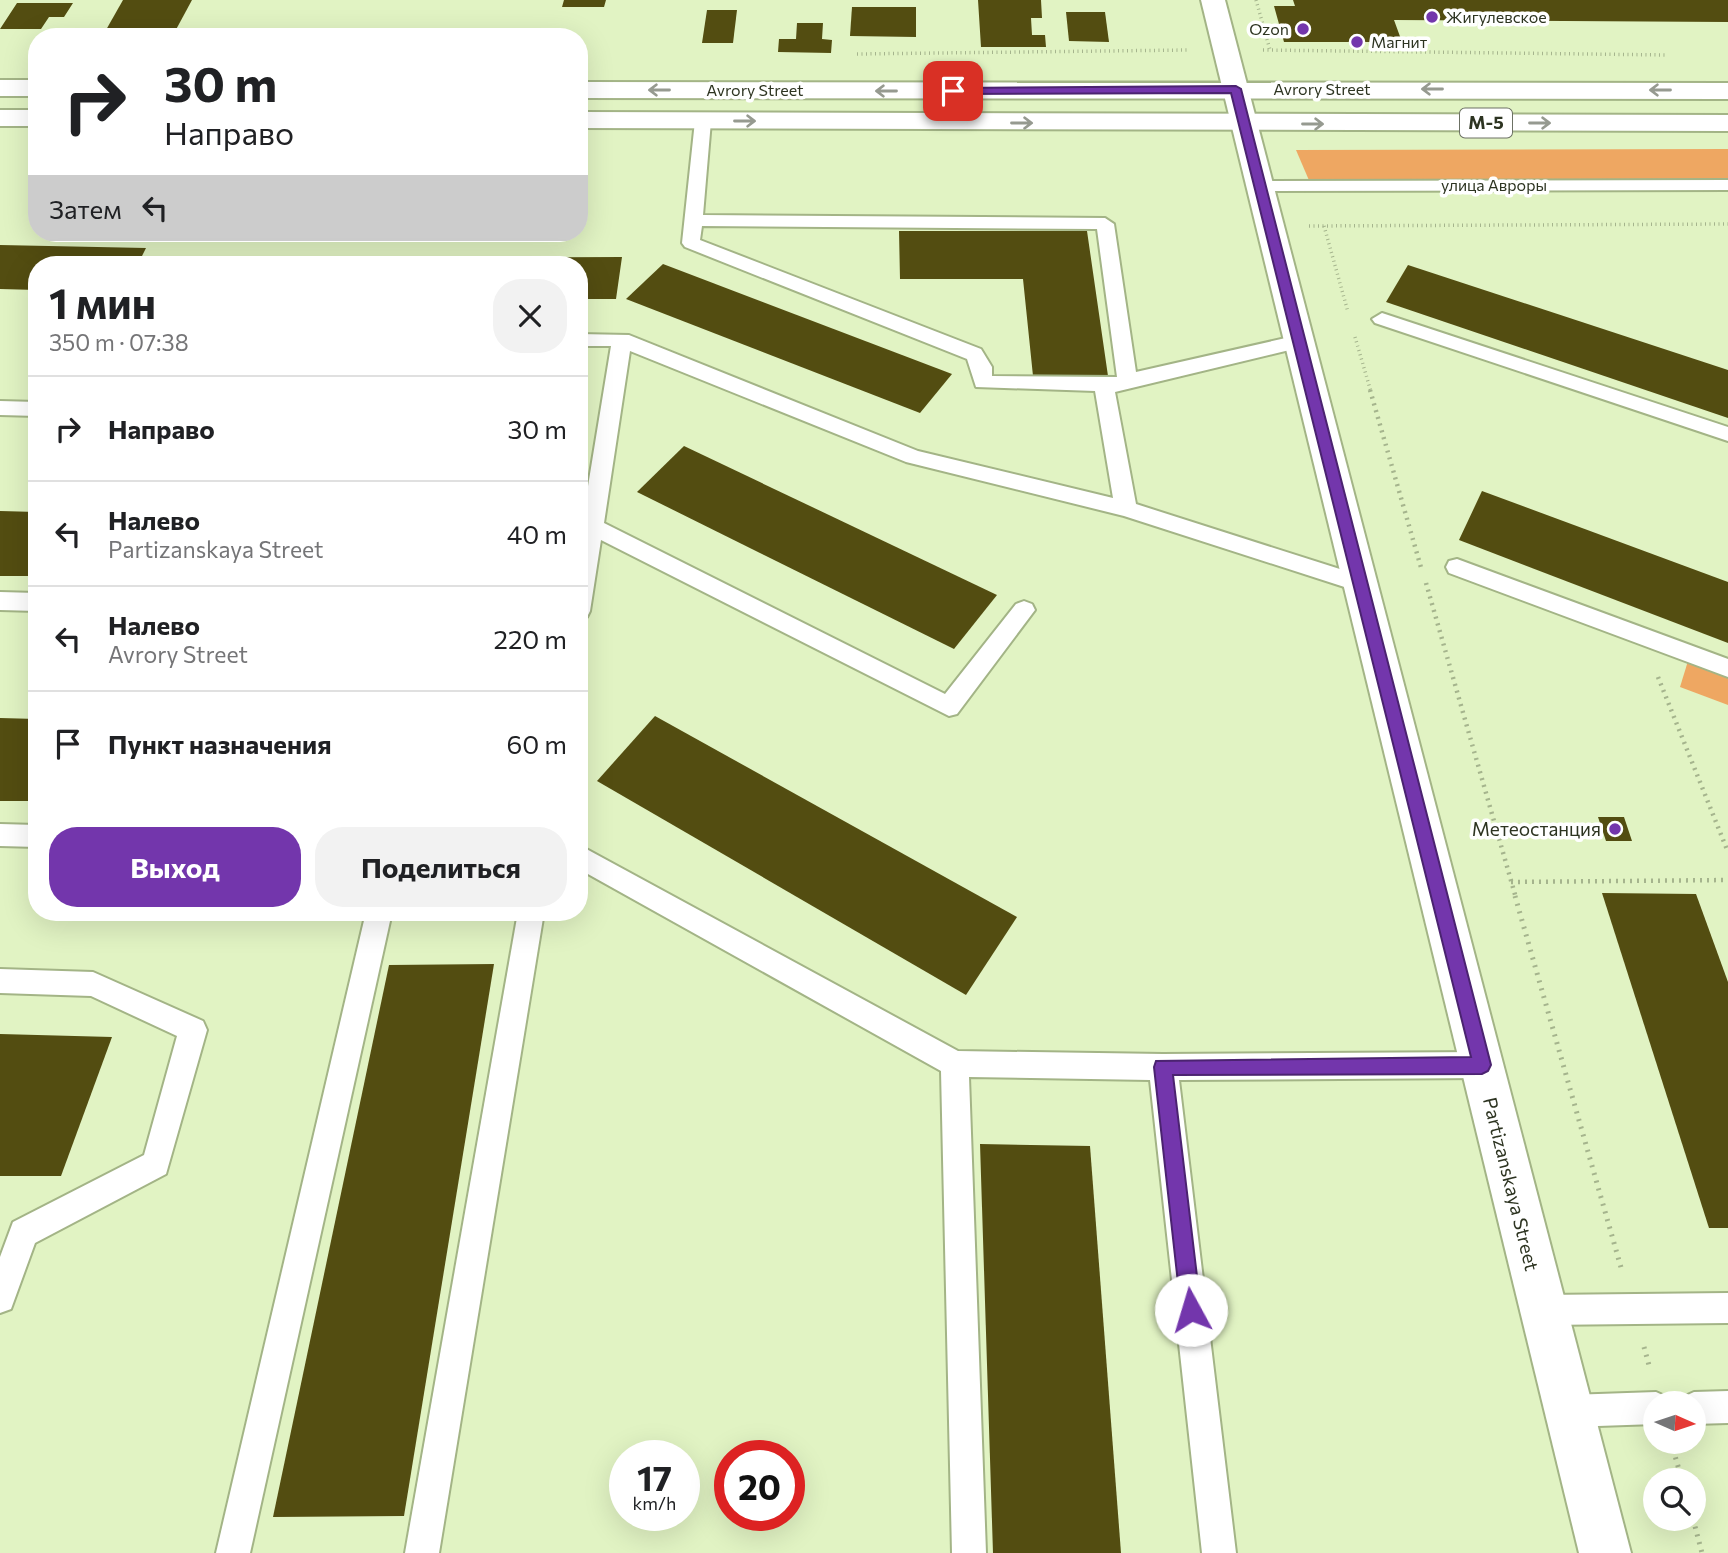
<!DOCTYPE html>
<html lang="ru">
<head>
<meta charset="utf-8">
<style>
	:root { --surface:#fff; --page:#f2f2f2; --text:#202124; --muted:#757577; --line:#e0e0e0; --accent:#7336ac }
	body { margin:0; font-family:Commissioner,sans-serif; background:var(--page); color:var(--text); height:100vh; display:flex; flex-direction:column; font-size:26px; white-space:nowrap }
	* { box-sizing:border-box; margin:0 }
	p { font-size:23px; color:var(--muted) }
	.icon { flex:none; width:38px; height:38px; fill:none; stroke:currentColor; stroke-width:2; stroke-linecap:round; stroke-linejoin:round }
	.map { position:relative; flex:1; overflow:hidden }
	.sheet { position:absolute; left:28px; top:256px; width:560px; height:665px; display:flex; flex-direction:column; background:var(--surface); border-radius:28px; box-shadow:0 7px 28px #0002 }
	.sheet>* { flex:none }
	.hud { position:absolute; left:28px; top:28px; width:560px; height:214px; border-radius:28px; box-shadow:0 7px 28px #0002; background:#fff; color:var(--text); overflow:hidden }
	.needle { width:46px; rotate:93deg }
	.tools { position:absolute; left:1643px; top:1391px; display:grid; gap:14px }
	.tools a { display:grid; place-items:center; width:63px; height:63px; border-radius:50%; background:var(--surface); box-shadow:0 7px 28px #0002; font-size:35px }
	.speed { position:absolute; left:609px; top:1440px; display:flex; gap:14px; font-size:35px; font-weight:700; text-align:center }
	.speed>* { display:grid; place-content:center; width:91px; height:91px; border-radius:50%; background:var(--surface); box-shadow:0 7px 28px #0002; line-height:1 }
	.speed small { font-size:18px; font-weight:400 }
	.speed .limit { border:10px solid #d22; background:#fff; color:#111 }
	.pin { position:absolute; display:grid; place-items:center; width:60px; height:60px; color:#fff; margin:-30px; border-radius:14px; box-shadow:0 4px 10px #0006 }
	.me { position:absolute; width:77px; margin:-38px; rotate:354deg; stroke-linejoin:round; filter:drop-shadow(0 0 5px #0008) }
	.turn { display:flex; align-items:center; gap:24px; height:147px; padding:0 21px; font-size:32px }
	.turn .icon { width:91px; height:91px; stroke-width:2.5 }
	.turn b { display:block; font-size:49px; line-height:60px }
	.then { display:flex; align-items:center; height:66px; padding:0 21px; background:#0003; gap:14px; font-size:26px }
	.round { display:grid; place-items:center; flex:none; width:74px; height:74px; border-radius:28px; background:var(--page) }
	.head { display:flex; align-items:center; justify-content:space-between; height:119px; padding:0 21px }
	h1 { font-size:42px; font-weight:700; line-height:52px }
	.action { display:flex; gap:14px; margin-top:auto; padding:14px 21px }
	.action a { flex:1; height:80px; border-radius:28px; background:var(--accent); color:#fff; font-size:28px; font-weight:700; line-height:80px; text-align:center }
	.action a+a { background:var(--page); color:var(--text) }
	ul { padding:0; list-style:none }
	li { display:flex; align-items:center; gap:21px; height:105px; padding:0 21px; border-top:2px solid var(--line) }
	li div { flex:1 }
	li b { display:block; font-size:26px }
	li em { font-style:normal }
	.map>svg:first-child { display:block }
	.green { fill:#eea762 }
	.building { fill:#534d11 }
	.lines { fill:none; stroke-linecap:round; stroke-linejoin:round }
	.lane-casing { stroke:#a3b486; stroke-width:4 }
	.secondary-casing { stroke:#a3b486; stroke-width:4 }
	.primary-casing { stroke:#a3b486; stroke-width:4 }
	.path-far2 { stroke:#a5b48d; stroke-width:3.5; stroke-dasharray:1 3.5; stroke-linecap:butt }
	.path-far1 { stroke:#a5b48d; stroke-width:4.5; stroke-dasharray:2 5; stroke-linecap:butt }
	.path { stroke:#a5b48d; stroke-width:5; stroke-dasharray:2 6; stroke-linecap:butt }
	.lane { fill:#fff; fill-rule:evenodd }
	.secondary { fill:#fff; fill-rule:evenodd }
	.primary { fill:#fff; fill-rule:evenodd }
	.oneway { stroke:#969a90 }
	.route { fill:#7336ac; stroke:#4b2370; stroke-width:2 }
	.poi-dot { fill:#7336ac; stroke:#fff; stroke-width:2.5 }
	.labels { text-anchor:middle; stroke-width:7; stroke-linejoin:round; paint-order:stroke }
	.far-poi-label { font-size:16px; fill:#2d3421; stroke:#fff; text-anchor:start }
	.far-street-label { font-size:16px; fill:#2d3421; stroke:#fff }
	.shield { fill:#fff; stroke:#6c7164; stroke-width:2 }
	.shield-label { font-size:18px; font-weight:bold; fill:#2d3421 }
	.poi-label { font-size:19px; fill:#2d3421; stroke:#fff; text-anchor:end }
	.street-label { font-size:19px; fill:#2d3421; stroke:#fff }
</style>
</head>
<body>
<div class="map">
<svg width="1728" height="1553" viewBox="0 0 1728 1553">
	<rect width="100%" height="100%" fill="#e1f3c3"/>
	<g class="green">
		<polygon points="1728,149 1728,188 1314,192 1296,150"/>
		<polygon points="1688,661 1728,676 1728,705 1680,687"/>
	</g>
	<g class="building">
		<polygon points="123,0 192,0 172,37 102,37"/>
		<polygon points="564,0 606,0 604,7 562,7"/>
		<polygon points="978,0 1041,0 1042,18 1031,18 1032,35 1045,35 1046,47 981,47"/>
		<polygon points="1293,0 1728,0 1728,22 1394,20 1402,42 1284,42 1274,6 1295,6"/>
		<polygon points="17,3 73,3 64,17 49,17 41,29 0,29"/>
		<polygon points="852,7 916,7 916,37 850,36"/>
		<polygon points="707,10 737,10 733,43 702,43"/>
		<polygon points="1066,12 1105,12 1109,42 1069,41"/>
		<polygon points="797,23 823,23 822,39 832,40 831,53 778,52 779,39 796,39"/>
		<polygon points="899,231 1087,231 1108,376 1033,376 1023,279 900,279"/>
		<polygon points="0,245 146,248 138,264 37,264 37,290 0,289"/>
		<polygon points="622,257 616,299 579,299 579,264 373,264 375,258"/>
		<polygon points="663,264 952,374 920,413 626,299"/>
		<polygon points="1408,265 1728,370 1728,418 1386,302"/>
		<polygon points="684,446 997,595 954,649 637,492"/>
		<polygon points="1482,491 1728,582 1728,643 1459,540"/>
		<polygon points="0,511 37,512 37,576 0,576"/>
		<polygon points="655,716 1017,917 966,995 597,781"/>
		<polygon points="0,718 37,719 37,801 0,801"/>
		<polygon points="1598,817 1624,817 1632,841 1606,841"/>
		<polygon points="1602,893 1696,894 1728,982 1728,1228 1709,1228"/>
		<polygon points="494,964 404,1516 273,1517 389,965"/>
		<polygon points="0,1034 112,1037 61,1176 0,1176"/>
		<polygon points="980,1144 1090,1146 1121,1553 993,1553"/>
	</g>
	<g class="lines">
		<defs>
			<g id="lane">
				<path d="M703,116L711,121L703,215L1105,218L1114,224L1136,372L1299,335L1306,336L1309,341L1306,346L1115,392L1136,504L1368,578L1371,584L1368,590L1360,592L1124,516L906,462L630,351L604,523L945,694L1016,604L1024,601L1032,604L1035,610L957,714L949,716L601,540L590,611L587,617L579,620V541L611,346H579V334L629,335L918,451L1113,498L1095,391L976,387L967,359L685,247L682,243L695,121ZM702,226L1097,229L1117,377L992,376V367L981,349L700,240Z"/>
				<polygon points="1728,180 1728,190 1260,191 1251,186 1260,181"/>
				<polygon points="1382,313 1728,427 1728,441 1375,323 1372,319"/>
				<polygon points="0,401 37,402 37,416 0,415"/>
				<polygon points="1457,559 1728,659 1728,677 1449,573 1446,567 1449,561"/>
				<polygon points="0,592 37,593 37,611 0,610"/>
				<polygon points="0,824 37,825 37,847 0,846"/>
				<polygon points="579,845 958,1051 1163,1054 1482,1052 1492,1056 1496,1065 1492,1074 1482,1078 1179,1080 1236,1553 1202,1553 1150,1080 969,1077 986,1553 952,1553 941,1071 579,869"/>
				<polygon points="366,912 392,912 250,1553 216,1553"/>
				<polygon points="518,912 544,912 439,1553 405,1553"/>
				<polygon points="0,969 93,972 203,1021 207,1030 166,1174 35,1243 11,1309 0,1313 0,1257 13,1222 144,1155 177,1036 91,996 0,993"/>
				<polygon points="1728,1293 1728,1323 1543,1325 1532,1321 1528,1310 1532,1299 1543,1295"/>
				<polygon points="1728,1391 1728,1423 1694,1424 1694,1404 1680,1404 1683,1397 1694,1392"/>
				<polygon points="1656,1392 1667,1397 1670,1404 1656,1404 1656,1424 1569,1427 1558,1422 1553,1411 1558,1400 1569,1395"/>
			</g>
			<polygon id="secondary" points="1201,0 1225,0 1631,1553 1579,1553"/>
			<g id="primary">
				<rect x="0" y="80" width="37" height="16"/>
				<polygon points="579,82 1728,83 1728,99 579,98"/>
				<rect x="0" y="110" width="37" height="16"/>
				<polygon points="579,112 1728,115 1728,131 579,128"/>
			</g>
		</defs>
		<use href="#lane" class="lane-casing"/>
		<use href="#secondary" class="secondary-casing"/>
		<use href="#primary" class="primary-casing"/>
		<g class="path-far2">
			<polyline points="1256,0 1270,50"/>
			<polyline points="1263,50 1667,55"/>
			<polyline points="857,54 1187,50"/>
			<polyline points="1309,226 1728,224"/>
			<polyline points="1324,226 1348,312"/>
			<polyline points="1355,337 1371,392"/>
		</g>
		<g class="path-far1">
			<polyline points="1370,390 1422,571"/>
			<polyline points="1426,583 1516,898"/>
			<polyline points="1658,677 1728,852"/>
			<polyline points="1511,882 1728,880"/>
		</g>
		<g class="path">
			<polyline points="1515,896 1622,1271"/>
			<polyline points="1644,1347 1650,1369"/>
			<polyline points="1671,1442 1682,1480"/>
			<polyline points="1693,1519 1702,1553"/>
		</g>
		<use href="#lane" class="lane"/>
		<use href="#secondary" class="secondary"/>
		<use href="#primary" class="primary"/>
	</g>
	<defs><path id="oneway-shaft" d="M-6 0H5M1.5-3L5.5 0L1.5 3" fill="none" stroke-width="1.6" stroke-linecap="round" stroke-linejoin="round" transform="scale(1.75)"/></defs>
	<g class="oneway">
		<use href="#oneway-shaft" transform="translate(1432 89) rotate(-180)"/>
		<use href="#oneway-shaft" transform="translate(659 90) rotate(-180)"/>
		<use href="#oneway-shaft" transform="translate(1660 90) rotate(-180)"/>
		<use href="#oneway-shaft" transform="translate(886 91) rotate(-180)"/>
		<use href="#oneway-shaft" transform="translate(745 121)"/>
		<use href="#oneway-shaft" transform="translate(1022 123)"/>
		<use href="#oneway-shaft" transform="translate(1540 123)"/>
		<use href="#oneway-shaft" transform="translate(1313 124)"/>
	</g>
	<polygon class="route" points="1236,86 1241,89 1491,1065 1488,1071 1482,1074 1173,1075 1201,1310 1198,1317 1191,1320 1184,1317 1181,1310 1154,1067 1156,1061 1471,1057 1231,93 953,94 947,91 953,88"/>
	<g class="poi-dot">
		<circle cx="1432" cy="17" r="7"/>
		<circle cx="1303" cy="29" r="7"/>
		<circle cx="1357" cy="42" r="7"/>
		<circle cx="1615" cy="829" r="7"/>
	</g>
	<g class="labels">
		<g class="far-poi-label">
			<text x="1446" y="23">Жигулевское</text>
			<text x="1289" y="35" text-anchor="end">Ozon</text>
			<text x="1371" y="48">Магнит</text>
		</g>
		<g class="far-street-label">
			<text x="1322" y="95">Avrory Street</text>
			<text x="755" y="96">Avrory Street</text>
			<text x="1494" y="191">улица Авроры</text>
		</g>
		<rect class="shield" x="1460" y="108.5" width="52" height="29" rx="5"/>
		<g class="shield-label">
			<text x="1486" y="129">М-5</text>
		</g>
		<g class="poi-label">
			<text x="1601" y="836">Метеостанция</text>
		</g>
		<g class="street-label">
			<text transform="translate(1511 1184) rotate(76)" y="7">Partizanskaya Street</text>
		</g>
	</g>
</svg>
<div class="tools">
<a><svg class="needle" viewBox="-14 -14 28 28"><path d="M0-13l5 13h-10z" fill="#e53935"/><path d="M0 13l5-13h-10z" fill="#757577"/></svg></a>
<a><svg class="icon" aria-label="search" viewBox="0 0 24 24"><circle cx="10" cy="10" r="6"/><path d="M15 15l6 6"/></svg></a>
</div>
<div class="speed"><div>17<small>km/h</small></div><div class="limit">20</div></div>
<div class="pin" style="left:953px;top:91px;background:#d93025"><svg class="icon" aria-label="arrive" viewBox="0 0 24 24"><path d="M6 21V4h12l-3 4 3 4H6"/></svg></div>
<svg class="me" style="left:1191px;top:1310px" viewBox="-20 -20 40 40"><circle r="19" fill="#fff"/><path d="M0-13L10 11 0 6-10 11z" fill="#7336ac"/></svg>
<div class="hud">
<div class="turn"><svg class="icon" aria-label="right" viewBox="0 0 24 24"><path d="M7 20v-9h11M14 6l5 5-5 5"/></svg><div><b>30 m</b>Направо</div></div>
<div class="then">Затем<svg class="icon" aria-label="left" viewBox="0 0 24 24"><path d="M17 20v-9H6M10 6l-5 5 5 5"/></svg></div>
</div>
<section class="sheet">
<div class="head"><div><h1>1 мин</h1><p>350 m · 07:38</p></div><a class="round"><svg class="icon" aria-label="close" viewBox="0 0 24 24"><path d="M6 6l12 12M18 6L6 18"/></svg></a></div>
<ul>
<li><svg class="icon" aria-label="right" viewBox="0 0 24 24"><path d="M7 20v-9h11M14 6l5 5-5 5"/></svg><div><b>Направо</b></div><em>30 m</em></li>
<li><svg class="icon" aria-label="left" viewBox="0 0 24 24"><path d="M17 20v-9H6M10 6l-5 5 5 5"/></svg><div><b>Налево</b><p>Partizanskaya Street</p></div><em>40 m</em></li>
<li><svg class="icon" aria-label="left" viewBox="0 0 24 24"><path d="M17 20v-9H6M10 6l-5 5 5 5"/></svg><div><b>Налево</b><p>Avrory Street</p></div><em>220 m</em></li>
<li><svg class="icon" aria-label="arrive" viewBox="0 0 24 24"><path d="M6 21V4h12l-3 4 3 4H6"/></svg><div><b>Пункт назначения</b></div><em>60 m</em></li>
</ul>
<div class="action"><a>Выход</a><a>Поделиться</a></div>
</section>
</div>
</body>
</html>
